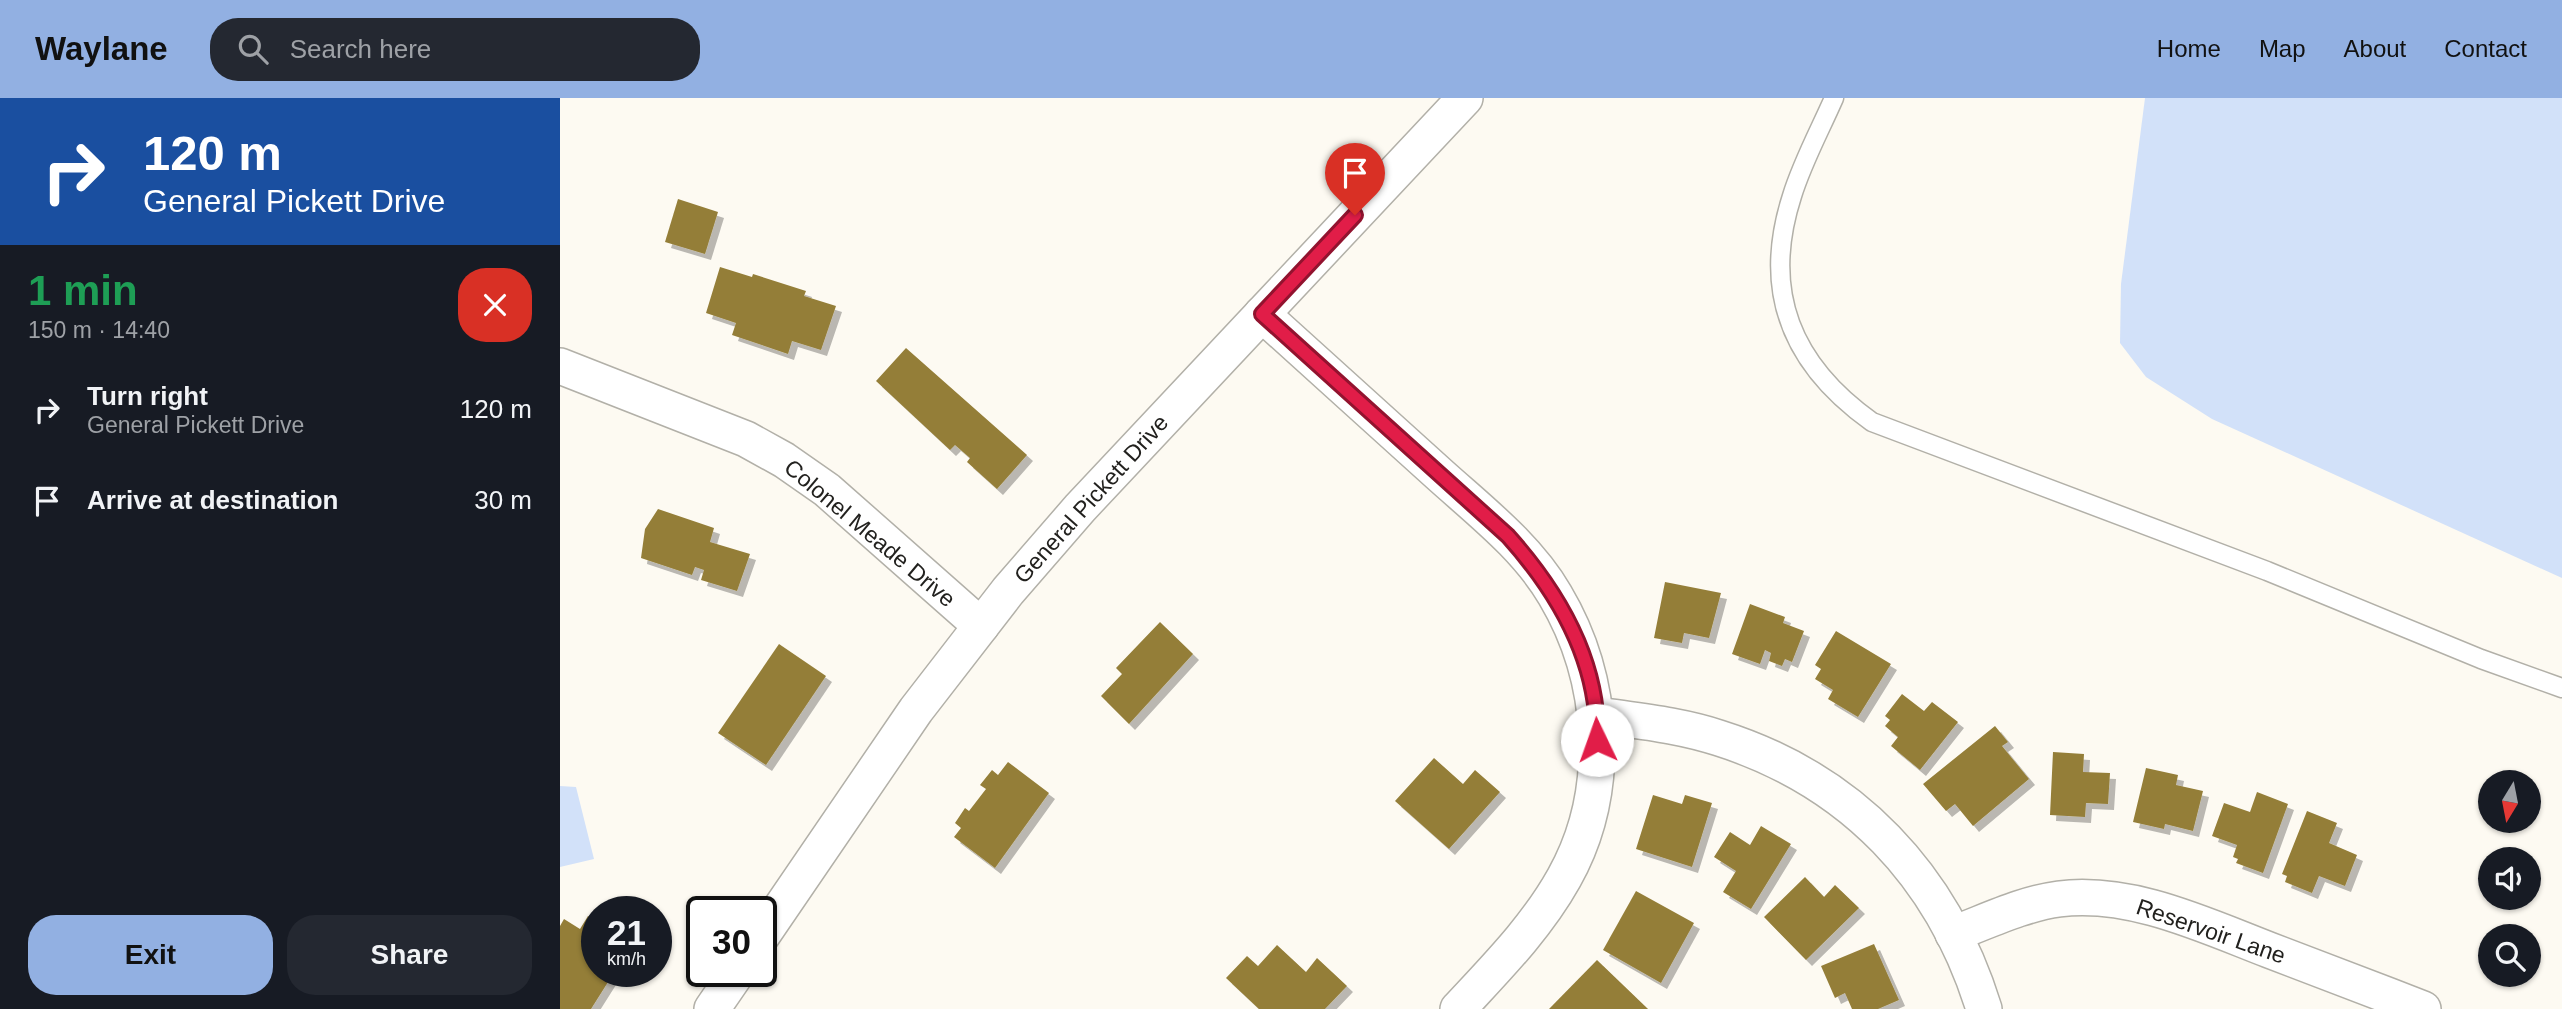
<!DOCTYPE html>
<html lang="en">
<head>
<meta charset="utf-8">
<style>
	:root { --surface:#171b24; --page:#242831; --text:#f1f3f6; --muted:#9ea1a6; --accent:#92b0e2 }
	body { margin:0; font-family:Arial,sans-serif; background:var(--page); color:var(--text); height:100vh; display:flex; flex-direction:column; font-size:26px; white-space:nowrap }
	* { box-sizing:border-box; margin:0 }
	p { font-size:23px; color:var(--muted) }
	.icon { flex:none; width:38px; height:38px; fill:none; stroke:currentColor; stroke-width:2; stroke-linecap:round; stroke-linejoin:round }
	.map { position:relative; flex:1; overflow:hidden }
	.side { display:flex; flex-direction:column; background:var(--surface); width:560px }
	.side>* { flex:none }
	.hud { background:#1a4fa0; color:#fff; overflow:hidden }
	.needle { width:46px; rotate:190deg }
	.buttons { position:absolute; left:1918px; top:672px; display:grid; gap:14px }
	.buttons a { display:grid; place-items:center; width:63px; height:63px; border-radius:50%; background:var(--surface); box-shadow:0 2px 5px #0004; font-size:35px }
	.speed { position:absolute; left:21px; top:798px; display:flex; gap:14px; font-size:35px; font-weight:700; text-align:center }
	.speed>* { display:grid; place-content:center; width:91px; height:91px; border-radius:50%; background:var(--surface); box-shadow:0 2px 5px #0004; line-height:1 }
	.speed small { font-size:18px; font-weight:400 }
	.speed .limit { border:4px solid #111; border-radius:10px; background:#fff; color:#111 }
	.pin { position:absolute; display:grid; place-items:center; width:60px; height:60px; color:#fff; margin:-72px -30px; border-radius:50% 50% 50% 0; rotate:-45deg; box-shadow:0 0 7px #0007 }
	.pin .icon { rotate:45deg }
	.me { position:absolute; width:77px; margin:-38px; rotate:357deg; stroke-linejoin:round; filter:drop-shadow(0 0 5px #0008) }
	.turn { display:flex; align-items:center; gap:24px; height:147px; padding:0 28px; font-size:32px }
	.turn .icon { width:91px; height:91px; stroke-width:2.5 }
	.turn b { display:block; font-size:49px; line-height:60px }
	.round { display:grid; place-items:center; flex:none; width:74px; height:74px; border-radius:28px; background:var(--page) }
	.overview { display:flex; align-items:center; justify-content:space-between; height:119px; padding:0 28px }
	h1 { font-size:42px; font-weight:800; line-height:52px; color:#1e9e55 }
	.primary-button { display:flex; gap:14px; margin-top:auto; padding:14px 28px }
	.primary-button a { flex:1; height:80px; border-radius:28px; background:var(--accent); color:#111; font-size:28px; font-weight:800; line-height:80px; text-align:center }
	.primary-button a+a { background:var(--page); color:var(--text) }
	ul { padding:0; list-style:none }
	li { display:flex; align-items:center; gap:21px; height:91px; padding:0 28px }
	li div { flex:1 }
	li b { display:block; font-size:26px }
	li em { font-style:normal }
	header { display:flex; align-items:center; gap:42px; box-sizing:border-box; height:98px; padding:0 35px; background:var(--accent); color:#111 }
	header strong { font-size:33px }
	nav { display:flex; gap:38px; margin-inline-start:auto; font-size:24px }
	.search { width:490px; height:63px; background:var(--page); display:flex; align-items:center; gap:18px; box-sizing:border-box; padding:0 24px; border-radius:28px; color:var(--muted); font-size:26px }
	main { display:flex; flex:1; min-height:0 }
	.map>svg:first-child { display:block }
	.water { fill:#d2e1f9 }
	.building { fill:#947e39; filter:url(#shadow) }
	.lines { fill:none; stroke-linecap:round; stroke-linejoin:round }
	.service-casing { stroke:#b2b0a8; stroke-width:21 }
	.minor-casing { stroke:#b2b0a8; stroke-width:38 }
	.service { stroke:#fff; stroke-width:18 }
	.minor { stroke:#fff; stroke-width:35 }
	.route-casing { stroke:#92132f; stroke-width:18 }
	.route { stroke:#e11d48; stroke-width:12 }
	.labels { text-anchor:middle; stroke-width:7; stroke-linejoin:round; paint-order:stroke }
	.street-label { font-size:23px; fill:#22211e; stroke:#fff }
</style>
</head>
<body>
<header>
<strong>Waylane</strong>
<div class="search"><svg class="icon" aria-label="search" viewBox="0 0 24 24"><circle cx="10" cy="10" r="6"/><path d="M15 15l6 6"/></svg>Search here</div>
<nav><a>Home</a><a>Map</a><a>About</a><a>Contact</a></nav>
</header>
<main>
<section class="side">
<div class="hud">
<div class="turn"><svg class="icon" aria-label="right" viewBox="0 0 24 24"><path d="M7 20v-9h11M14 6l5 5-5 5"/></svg><div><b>120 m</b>General Pickett Drive</div></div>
</div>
<div class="overview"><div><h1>1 min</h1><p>150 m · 14:40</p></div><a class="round" style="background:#d93025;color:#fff"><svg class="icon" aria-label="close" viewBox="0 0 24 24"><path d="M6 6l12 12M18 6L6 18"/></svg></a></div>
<ul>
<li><svg class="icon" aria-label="right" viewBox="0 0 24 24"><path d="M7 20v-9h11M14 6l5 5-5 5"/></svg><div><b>Turn right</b><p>General Pickett Drive</p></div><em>120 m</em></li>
<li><svg class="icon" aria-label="arrive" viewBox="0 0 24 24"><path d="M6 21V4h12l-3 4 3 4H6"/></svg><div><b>Arrive at destination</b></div><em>30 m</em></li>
</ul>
<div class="primary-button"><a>Exit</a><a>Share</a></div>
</section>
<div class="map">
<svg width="2002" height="911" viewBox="0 0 2002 911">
	<defs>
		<filter id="shadow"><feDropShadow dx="6" dy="6" stdDeviation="0" flood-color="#0004"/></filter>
	</defs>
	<rect width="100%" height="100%" fill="#fdfaf2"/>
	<g class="water">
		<polygon points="1585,0 2002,0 2002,480 1652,321 1586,279 1560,245 1561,186"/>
		<polygon points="0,688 16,689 34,761 0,769"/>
	</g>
	<g class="building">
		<polygon points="118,101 158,114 145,156 105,144"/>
		<polygon points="160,169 192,179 193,176 246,193 244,198 276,208 261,252 232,243 228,256 172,237 176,225 146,215"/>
		<polygon points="346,250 467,357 437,391 407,364 410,360 395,347 390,352 316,283"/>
		<polygon points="98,411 154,430 150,444 190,456 177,493 141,482 144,472 135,469 132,477 81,460 85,431"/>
		<polygon points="1105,484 1161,495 1149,540 1124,535 1122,545 1094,540"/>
		<polygon points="1190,506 1225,519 1223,525 1244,533 1232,564 1225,561 1222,568 1209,563 1211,555 1205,552 1200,566 1172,556"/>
		<polygon points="600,524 633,556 569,626 541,598 562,576 556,570"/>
		<polygon points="1276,533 1331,566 1298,619 1268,601 1273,592 1255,581 1261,571 1255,567"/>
		<polygon points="219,546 266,578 206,667 158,635"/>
		<polygon points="1342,596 1364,613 1372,604 1398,624 1360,672 1331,648 1338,639 1325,628 1330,622 1325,618"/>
		<polygon points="1435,628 1448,644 1442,648 1469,681 1413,728 1395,706 1386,713 1363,686"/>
		<polygon points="1493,654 1524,656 1523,674 1550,675 1548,706 1526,705 1525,719 1490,717"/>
		<polygon points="874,660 903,686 915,672 940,694 889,751 835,703"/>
		<polygon points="448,664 489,695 435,770 394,739 401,730 395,725 405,710 409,713 426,691 420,687 432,672 438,677"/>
		<polygon points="1586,670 1618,677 1616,687 1643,693 1633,733 1605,726 1604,731 1573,724"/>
		<polygon points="1697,694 1728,706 1703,775 1676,765 1678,761 1673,759 1677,747 1652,738 1664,705 1690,714"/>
		<polygon points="1093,697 1122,706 1125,697 1152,705 1132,769 1076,751"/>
		<polygon points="1747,713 1777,725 1769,745 1797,757 1785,788 1759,778 1752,795 1725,784 1727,778 1722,776"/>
		<polygon points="1201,728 1231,746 1191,811 1163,794 1176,773 1154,759 1170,734 1190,747"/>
		<polygon points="1245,779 1264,799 1275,787 1299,810 1246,862 1204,819"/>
		<polygon points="1076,793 1134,825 1101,885 1043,852"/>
		<polygon points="28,818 37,823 37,873 55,873 31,911 0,911 0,828 4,821 20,831"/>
		<polygon points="1314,846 1339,902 1318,911 1292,911 1285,895 1275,900 1261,868"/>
		<polygon points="717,847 746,874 757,860 787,888 765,911 699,911 666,880 687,858 698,868"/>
		<polygon points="1037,862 1088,911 989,911"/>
	</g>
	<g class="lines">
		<defs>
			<path id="service" d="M1274,0C1260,32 1242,65 1232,98C1201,194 1232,267 1312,324L1707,473L1921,561L2002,590"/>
			<g id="minor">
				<path d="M702,216C761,269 820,323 879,376C920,413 967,449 995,497C1045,581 1053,693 1004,780C976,830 936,870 898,911"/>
				<polyline points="0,268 186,341 224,362 267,392 421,528"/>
				<path d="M1038,617C1078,623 1120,627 1159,640C1292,682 1383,778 1424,911"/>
				<path d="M1393,836C1428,823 1462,806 1499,801C1571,792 1644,827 1709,852C1761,872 1812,891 1863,911"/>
				<polyline points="201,839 356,612 448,493 520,410 905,0"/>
				<polyline points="152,911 178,873"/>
			</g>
		</defs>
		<use href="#service" class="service-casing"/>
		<use href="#minor" class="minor-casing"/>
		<use href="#service" class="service"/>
		<use href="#minor" class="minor"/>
	</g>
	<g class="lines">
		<defs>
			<path id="route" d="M795,117L702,216L948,438C999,495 1039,564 1037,642"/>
		</defs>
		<use href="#route" class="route-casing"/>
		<use href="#route" class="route"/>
	</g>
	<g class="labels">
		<g class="street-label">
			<text transform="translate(531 401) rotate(-48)" y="8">General Pickett Drive</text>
			<text transform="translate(310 435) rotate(40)" y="8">Colonel Meade Drive</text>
			<text transform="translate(1651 833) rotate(19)" y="8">Reservoir Lane</text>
		</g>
	</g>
</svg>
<div class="buttons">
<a><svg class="needle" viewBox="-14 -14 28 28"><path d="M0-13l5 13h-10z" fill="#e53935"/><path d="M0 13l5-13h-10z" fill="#9ea1a6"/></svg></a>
<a><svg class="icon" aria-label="sound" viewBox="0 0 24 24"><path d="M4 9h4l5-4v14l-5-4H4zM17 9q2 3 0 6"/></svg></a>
<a><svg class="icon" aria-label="search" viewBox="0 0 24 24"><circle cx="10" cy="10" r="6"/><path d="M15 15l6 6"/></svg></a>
</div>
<div class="speed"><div>21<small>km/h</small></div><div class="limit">30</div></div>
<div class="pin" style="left:795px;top:117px;background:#d93025"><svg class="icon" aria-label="arrive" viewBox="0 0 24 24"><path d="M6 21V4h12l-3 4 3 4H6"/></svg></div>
<svg class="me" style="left:1037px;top:642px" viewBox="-20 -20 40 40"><circle r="19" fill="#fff"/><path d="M0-13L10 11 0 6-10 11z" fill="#e11d48"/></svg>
</div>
</main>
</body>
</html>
